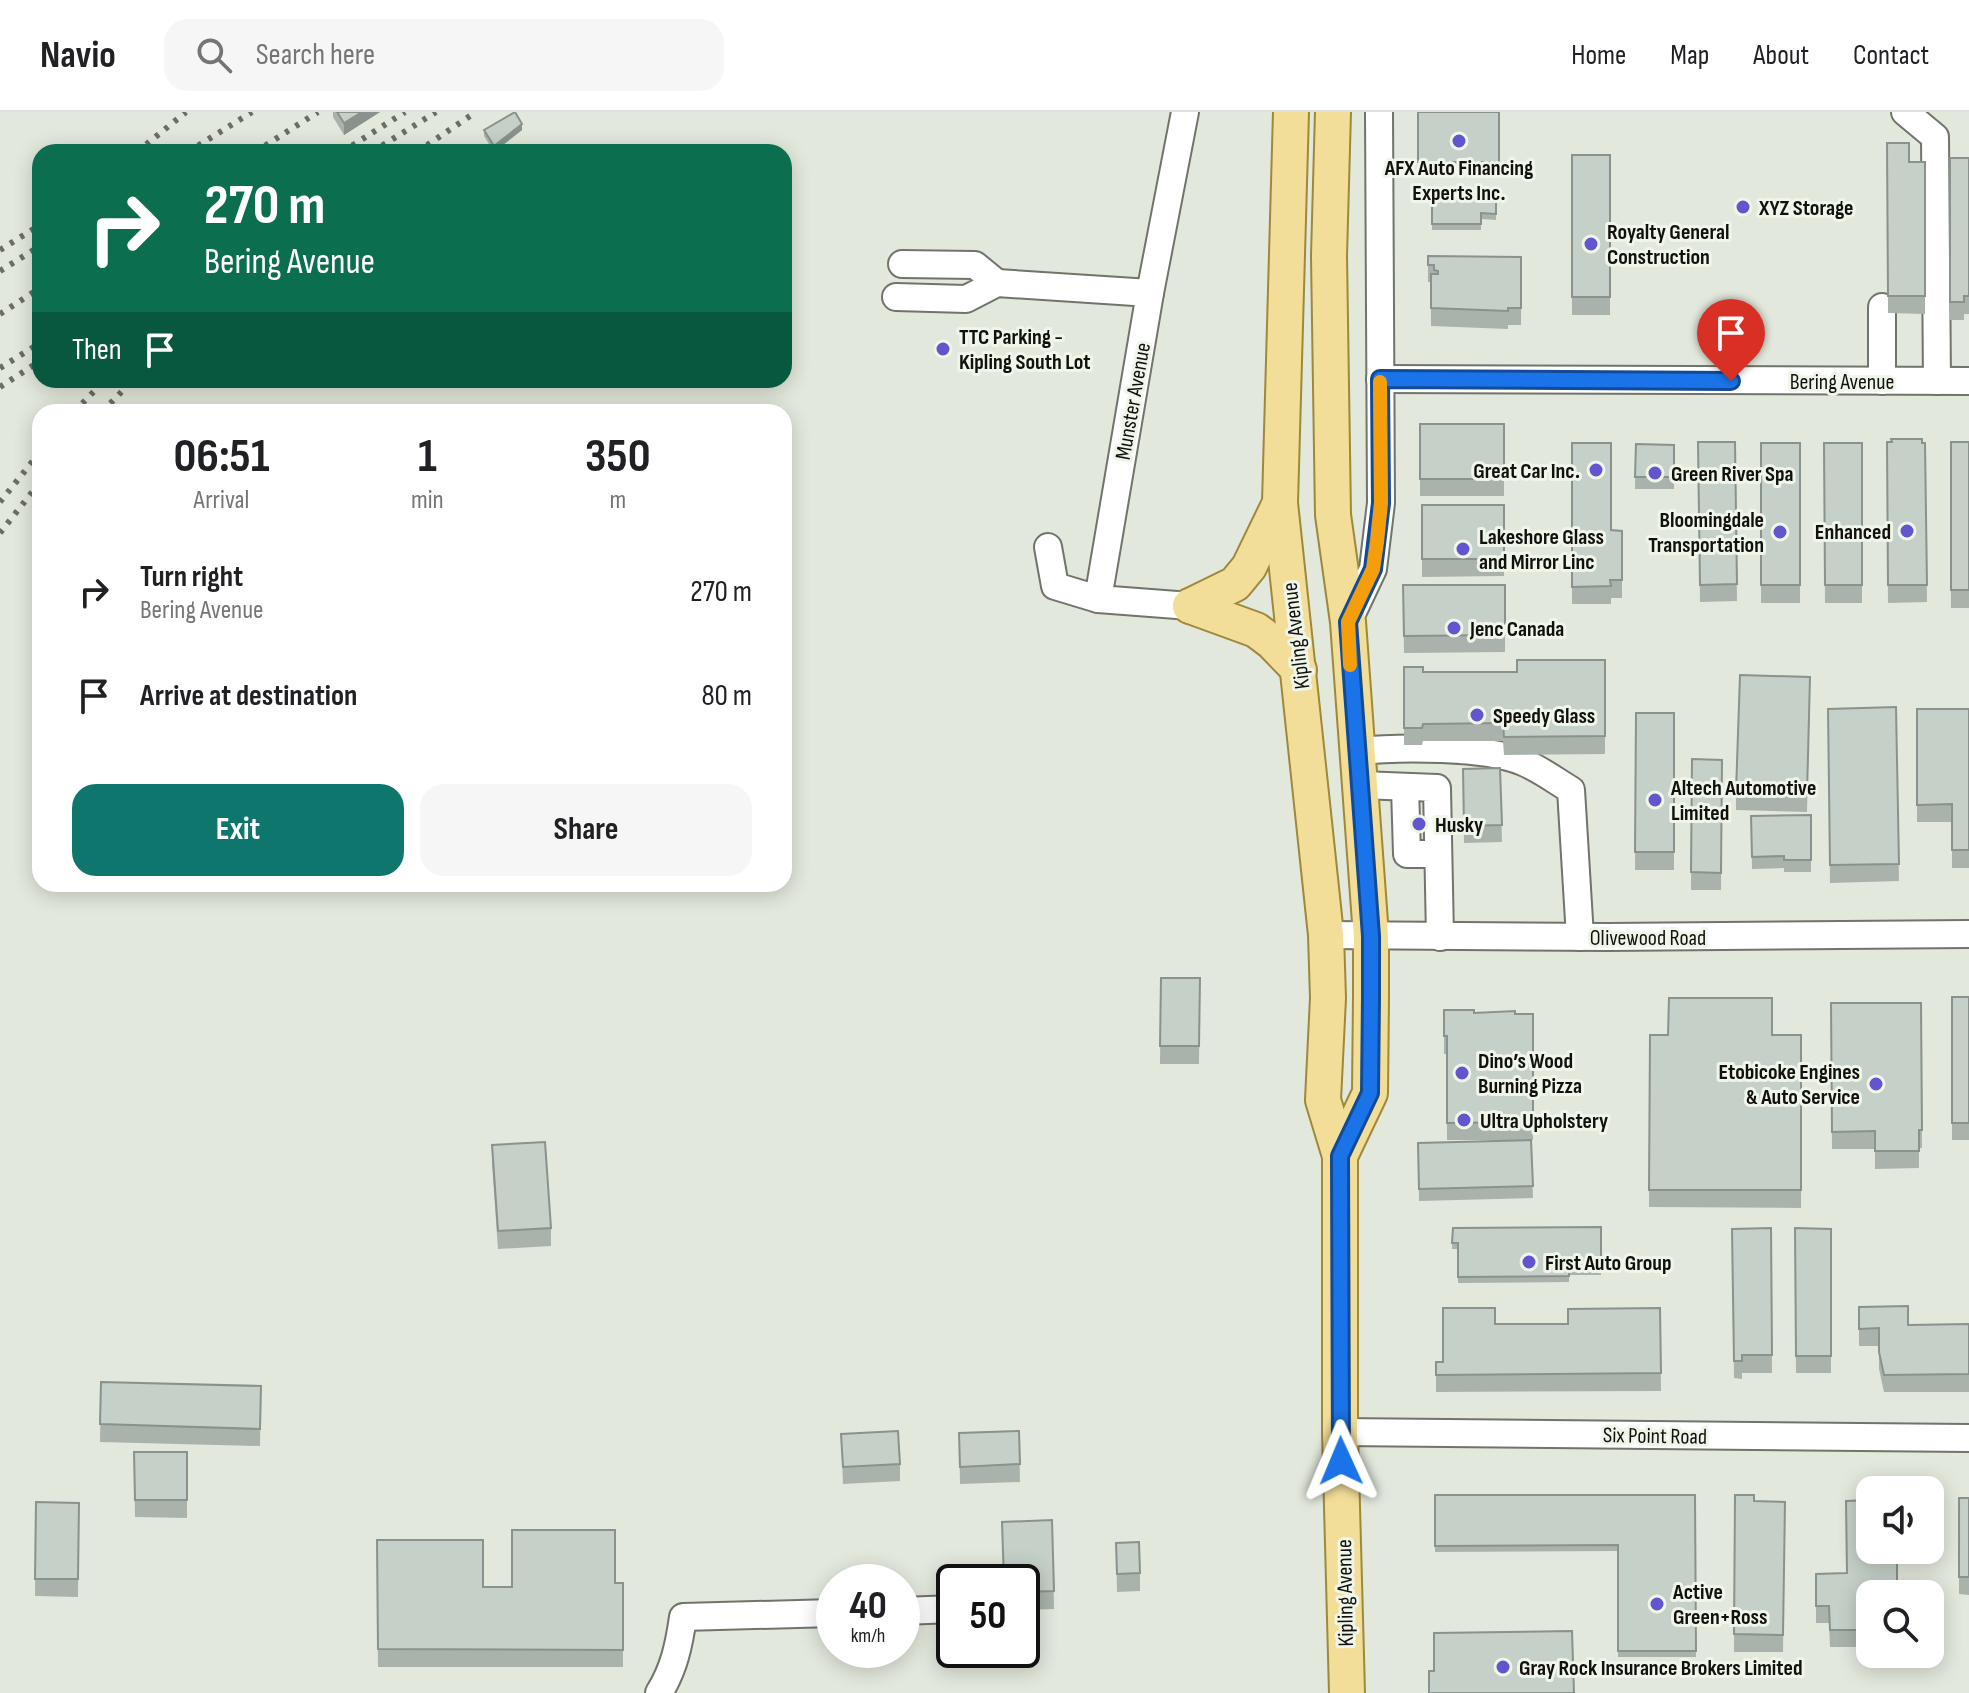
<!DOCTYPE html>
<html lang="en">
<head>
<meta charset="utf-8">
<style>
	:root { --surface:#fff; --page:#f6f6f6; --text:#202124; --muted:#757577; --line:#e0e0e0; --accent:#0f766e }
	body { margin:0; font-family:"Sofia Sans Condensed",sans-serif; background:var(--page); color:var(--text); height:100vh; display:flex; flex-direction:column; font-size:30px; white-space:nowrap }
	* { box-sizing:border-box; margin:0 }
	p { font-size:26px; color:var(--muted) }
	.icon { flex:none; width:44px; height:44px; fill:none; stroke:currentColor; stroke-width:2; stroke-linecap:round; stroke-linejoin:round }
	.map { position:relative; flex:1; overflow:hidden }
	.panel { position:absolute; left:32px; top:292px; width:760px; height:488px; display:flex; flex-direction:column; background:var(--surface); border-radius:24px; box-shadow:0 4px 20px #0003 }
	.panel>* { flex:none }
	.hud { position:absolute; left:32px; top:32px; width:760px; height:244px; border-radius:24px; box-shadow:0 4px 20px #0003; background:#0b6e4f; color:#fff; overflow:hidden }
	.tools { position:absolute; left:1856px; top:1364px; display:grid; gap:16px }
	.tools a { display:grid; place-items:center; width:88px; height:88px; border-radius:16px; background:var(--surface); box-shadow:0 4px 20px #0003; font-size:40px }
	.speed { position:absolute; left:816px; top:1452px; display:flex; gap:16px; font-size:40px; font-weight:700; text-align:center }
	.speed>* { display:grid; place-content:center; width:104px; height:104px; border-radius:50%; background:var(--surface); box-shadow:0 4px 20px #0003; line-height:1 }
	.speed small { font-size:20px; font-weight:400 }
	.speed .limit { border:4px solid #111; border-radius:12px; background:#fff; color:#111 }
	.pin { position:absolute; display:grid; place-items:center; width:68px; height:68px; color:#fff; margin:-82px -34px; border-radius:50% 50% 50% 0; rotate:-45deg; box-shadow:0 0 8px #0007 }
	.pin .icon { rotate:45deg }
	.me { position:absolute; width:88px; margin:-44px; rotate:359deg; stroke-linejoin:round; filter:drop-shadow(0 0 6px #0008) }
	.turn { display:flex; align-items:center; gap:28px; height:168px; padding:0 40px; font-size:36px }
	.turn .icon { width:104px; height:104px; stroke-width:2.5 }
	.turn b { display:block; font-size:56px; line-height:68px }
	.then { display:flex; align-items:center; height:76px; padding:0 40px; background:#0003; gap:16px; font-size:30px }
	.eta { display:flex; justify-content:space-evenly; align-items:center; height:136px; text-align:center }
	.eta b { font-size:48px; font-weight:700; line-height:56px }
	.cta { display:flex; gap:16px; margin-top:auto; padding:16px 40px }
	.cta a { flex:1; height:92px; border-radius:24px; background:var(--accent); color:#fff; font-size:32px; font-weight:700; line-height:92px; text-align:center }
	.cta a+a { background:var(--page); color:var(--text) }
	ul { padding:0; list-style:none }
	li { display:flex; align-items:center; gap:24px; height:104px; padding:0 40px }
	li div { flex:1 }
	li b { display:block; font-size:30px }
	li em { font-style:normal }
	header { display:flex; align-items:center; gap:48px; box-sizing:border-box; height:112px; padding:0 40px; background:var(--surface); border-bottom:2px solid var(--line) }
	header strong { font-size:38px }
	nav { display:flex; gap:44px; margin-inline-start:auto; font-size:28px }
	.search { width:560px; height:72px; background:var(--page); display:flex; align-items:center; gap:20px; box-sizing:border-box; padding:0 28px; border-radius:24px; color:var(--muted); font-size:30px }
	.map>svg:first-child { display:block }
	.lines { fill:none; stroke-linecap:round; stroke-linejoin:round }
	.minor-casing { stroke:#70746a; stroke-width:30 }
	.major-casing { stroke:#9e883a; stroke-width:38 }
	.minor { stroke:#fff; stroke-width:26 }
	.major { stroke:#f2de98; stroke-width:34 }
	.rail { stroke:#6b6d66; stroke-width:6; stroke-dasharray:4 8; stroke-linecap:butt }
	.wall { fill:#a9b3ac }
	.shaded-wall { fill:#89928c }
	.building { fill:#c4d0c8; stroke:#89928c; stroke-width:2 }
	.route-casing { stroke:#114b97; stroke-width:20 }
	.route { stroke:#1a73e8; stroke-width:14 }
	.slow { stroke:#f59e0b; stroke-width:14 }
	.poi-dot { fill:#6156ce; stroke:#f0f5e9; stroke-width:3 }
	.labels { text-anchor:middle; stroke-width:6; stroke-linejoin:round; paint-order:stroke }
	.poi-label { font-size:22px; font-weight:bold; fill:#10110d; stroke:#f0f5e9; text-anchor:start }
	.street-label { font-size:22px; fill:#10110d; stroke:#f0f5e9 }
</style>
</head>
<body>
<header>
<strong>Navio</strong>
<div class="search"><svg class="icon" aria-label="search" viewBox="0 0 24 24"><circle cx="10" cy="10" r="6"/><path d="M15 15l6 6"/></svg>Search here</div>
<nav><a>Home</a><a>Map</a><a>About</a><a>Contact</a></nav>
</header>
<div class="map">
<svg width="1969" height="1581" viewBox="0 0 1969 1581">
	<rect width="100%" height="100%" fill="#e3e8dc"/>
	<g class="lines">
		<defs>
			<g id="minor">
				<polyline points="1185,0 1150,181 1098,487 1190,494"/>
				<polyline points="1905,0 1935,25 1937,269"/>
				<polyline points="902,152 975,153 997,171"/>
				<polyline points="896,185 966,187 997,171 1150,181"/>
				<polyline points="1882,195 1882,269"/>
				<polyline points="1380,267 1969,269"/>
				<polyline points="1048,435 1055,474 1098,487"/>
				<polyline points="1348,510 1373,457 1381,391 1379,0"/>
				<path d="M1357,639C1398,635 1486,634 1523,650C1540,657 1556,669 1571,678L1580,825"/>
				<polyline points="1361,673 1437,676 1440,825"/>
				<polyline points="1405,675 1407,742 1438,742"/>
				<polyline points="1326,823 1608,825 1969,822"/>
				<polyline points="1340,1320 1969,1326"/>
				<polyline points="902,1499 954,1497"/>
				<path d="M659,1581C674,1557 679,1533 683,1505L834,1501"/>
			</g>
			<g id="major">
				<polyline points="1291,0 1280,391 1326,823 1328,886 1323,988 1340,1044 1340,1320 1347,1581"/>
				<polyline points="1333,0 1329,144 1333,403 1348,510 1371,824 1371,885 1370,981 1340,1044"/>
				<polyline points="1190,494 1235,472 1249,455 1280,391"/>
				<polyline points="1190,494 1256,518 1272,530 1299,558"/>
			</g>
		</defs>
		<use href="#minor" class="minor-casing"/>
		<use href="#major" class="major-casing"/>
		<use href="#minor" class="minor"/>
		<use href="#major" class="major"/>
		<g class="rail">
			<polyline points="137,40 186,0"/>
			<polyline points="188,40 252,0"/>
			<polyline points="255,40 318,0"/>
			<polyline points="342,40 405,0"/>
			<polyline points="372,40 436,0"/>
			<polyline points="417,40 476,0"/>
			<polyline points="0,138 40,113"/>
			<polyline points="0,159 40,134"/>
			<polyline points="0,202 40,176"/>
			<polyline points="0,256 40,231"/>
			<polyline points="0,275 40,249"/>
			<polyline points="74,300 105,268"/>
			<polyline points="102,300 133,268"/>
			<polyline points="0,390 40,340"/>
			<polyline points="0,421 40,370"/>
		</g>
	</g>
	<g class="wall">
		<polygon points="333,0 380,0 344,23 333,5"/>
		<rect x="1418" y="0" width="81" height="56"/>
		<polygon points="484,18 522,18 494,40 484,24"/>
		<polygon points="1887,31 1909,50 1925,50 1925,202 1888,201"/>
		<rect x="1572" y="43" width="38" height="160"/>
		<polygon points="1950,46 1969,46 1969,202 1964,202 1964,208 1950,208"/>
		<polygon points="1496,81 1496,108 1481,107 1481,118 1432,118 1432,112"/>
		<polygon points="1428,144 1521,145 1521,213 1508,213 1508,217 1431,214 1431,170 1428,170"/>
		<rect x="1420" y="312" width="84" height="72"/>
		<polygon points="1698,330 1735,330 1737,489 1700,490"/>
		<polygon points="1887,330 1925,331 1927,490 1888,491"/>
		<rect x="1951" y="330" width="18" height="166"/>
		<polygon points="1572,331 1611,418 1622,436 1622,486 1611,486 1611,492 1572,492"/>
		<rect x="1761" y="331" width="39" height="160"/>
		<polygon points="1824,331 1862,331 1862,491 1825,491"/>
		<polygon points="1636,332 1674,333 1674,377 1635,377"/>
		<polygon points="1422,393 1504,393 1504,464 1422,465"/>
		<polygon points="1403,473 1505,473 1505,540 1404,541"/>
		<polygon points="1605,548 1605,642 1504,643 1503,629 1423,629 1422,633 1404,633 1404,555 1423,560 1517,560"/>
		<polygon points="1810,583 1807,700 1736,698 1736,680"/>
		<polygon points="1896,595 1899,769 1830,771 1828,597"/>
		<polygon points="1917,597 1969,597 1969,756 1952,756 1952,710 1917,710"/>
		<polygon points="1636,601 1674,601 1674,758 1635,758"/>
		<polygon points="1692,647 1722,648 1721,778 1691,778"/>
		<polygon points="1500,656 1502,730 1464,731 1463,657"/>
		<polygon points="1811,703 1811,760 1784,760 1784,756 1752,757 1751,704"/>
		<polygon points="1161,866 1200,866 1199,952 1160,952"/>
		<rect x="1952" y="885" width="17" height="143"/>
		<polygon points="1831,891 1921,891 1922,1036 1919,1036 1919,1056 1875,1057 1875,1037 1832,1037"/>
		<polygon points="1444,898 1474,901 1533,902 1533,1028 1447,1028 1447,942 1444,942"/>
		<polygon points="1650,923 1801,923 1801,1096 1649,1095"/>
		<polygon points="1531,1028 1533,1086 1419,1089 1418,1031"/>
		<polygon points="492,1033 551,1116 551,1134 498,1137 492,1051"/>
		<polygon points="1601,1115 1601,1163 1569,1163 1569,1170 1458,1171 1458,1137 1452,1137 1453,1116"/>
		<polygon points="1771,1116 1772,1261 1742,1261 1742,1267 1734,1266 1732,1117"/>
		<polygon points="1795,1116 1831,1117 1831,1261 1796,1261"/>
		<polygon points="1859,1195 1908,1213 1969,1212 1969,1280 1884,1280 1879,1257 1879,1234 1859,1234"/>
		<polygon points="1660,1196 1661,1279 1436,1280 1436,1250 1443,1250 1495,1212 1568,1212"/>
		<polygon points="101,1270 261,1274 260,1334 100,1330"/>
		<polygon points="1019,1319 1020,1370 960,1372 959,1321"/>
		<polygon points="841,1322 900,1352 900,1369 843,1372"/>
		<polygon points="134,1340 187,1340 187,1406 135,1405"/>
		<polygon points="1435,1383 1695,1383 1696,1545 1618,1545 1618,1439 1435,1440"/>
		<polygon points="1735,1383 1754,1389 1785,1390 1783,1540 1734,1540"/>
		<polygon points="1959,1386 1969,1386 1969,1483 1959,1482"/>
		<polygon points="36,1390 79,1391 78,1485 35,1484"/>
		<polygon points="1052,1408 1054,1497 1022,1498 1022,1470"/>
		<polygon points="377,1428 483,1475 623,1471 623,1555 378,1555"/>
		<polygon points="1116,1431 1140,1461 1140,1479 1117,1480"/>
		<polygon points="1816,1462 1870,1482 1870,1535 1830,1535 1829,1511 1816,1511"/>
	</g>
	<g class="shaded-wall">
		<polygon points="362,0 380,0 344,23 344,11"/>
		<polygon points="522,12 522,18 494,40 494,34"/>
	</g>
	<g class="building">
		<polygon points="337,0 362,0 344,11"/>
		<polygon points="515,0 522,12 494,34 484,18"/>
		<rect x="1418" y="0" width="81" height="50"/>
		<polygon points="1887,31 1909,31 1909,50 1925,50 1925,184 1888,184"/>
		<rect x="1572" y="43" width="38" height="142"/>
		<polygon points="1950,46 1969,46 1969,184 1964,184 1964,190 1950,190"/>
		<polygon points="1496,81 1496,102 1481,101 1481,112 1432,112 1432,82"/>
		<polygon points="1428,144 1521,145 1521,196 1508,196 1508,199 1431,196 1431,162 1438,162 1438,159 1434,158 1434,153 1428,153"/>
		<rect x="1420" y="312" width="84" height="55"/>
		<polygon points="1891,327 1922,327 1922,331 1925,331 1927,473 1888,473 1887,330 1892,330"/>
		<polygon points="1698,330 1735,330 1737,472 1700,473"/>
		<rect x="1951" y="330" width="18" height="148"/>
		<polygon points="1572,331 1611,331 1611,418 1622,419 1622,468 1610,468 1611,474 1572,475"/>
		<rect x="1761" y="331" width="39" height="142"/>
		<polygon points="1824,331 1862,331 1862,473 1825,473"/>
		<polygon points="1636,332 1674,333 1674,365 1635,365"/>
		<rect x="1422" y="393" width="82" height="54"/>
		<polygon points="1403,473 1505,473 1505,523 1404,524"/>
		<polygon points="1517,548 1605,548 1605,624 1504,625 1503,611 1423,612 1422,616 1404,616 1404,555 1423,555 1423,560 1517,560"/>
		<polygon points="1740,563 1810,565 1807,682 1736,680"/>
		<polygon points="1896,595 1899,752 1830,753 1828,597"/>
		<polygon points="1917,597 1969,597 1969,738 1952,738 1952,692 1917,693"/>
		<polygon points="1636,601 1674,601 1674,740 1635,740"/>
		<polygon points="1692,647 1722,648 1721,761 1691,760"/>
		<polygon points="1500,656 1502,713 1464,714 1463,657"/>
		<polygon points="1811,703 1811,748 1784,748 1784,744 1752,745 1751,704"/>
		<polygon points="1161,866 1200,866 1199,934 1160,934"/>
		<rect x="1952" y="885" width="17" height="126"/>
		<polygon points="1669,886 1772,886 1772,923 1801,923 1801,1078 1649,1078 1650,923 1668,923"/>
		<polygon points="1831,891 1921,891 1922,1018 1919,1018 1919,1039 1875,1039 1875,1019 1832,1020"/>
		<polygon points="1444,898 1474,898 1474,901 1515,899 1515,902 1533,902 1533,1010 1447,1011 1447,924 1444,924"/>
		<polygon points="1531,1028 1533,1074 1419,1077 1418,1031"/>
		<polygon points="545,1030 551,1116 498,1119 492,1033"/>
		<polygon points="1601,1115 1601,1157 1569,1157 1569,1164 1458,1165 1458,1131 1452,1131 1453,1116"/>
		<polygon points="1771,1116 1772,1243 1742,1243 1742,1249 1734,1249 1732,1117"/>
		<polygon points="1795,1116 1831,1117 1831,1244 1796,1244"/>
		<polygon points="1908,1194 1908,1213 1969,1212 1969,1262 1884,1263 1879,1240 1879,1216 1859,1217 1859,1195"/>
		<polygon points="1443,1196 1495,1196 1495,1212 1568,1212 1568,1197 1660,1196 1661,1261 1436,1263 1436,1250 1443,1250"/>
		<polygon points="101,1270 261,1274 260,1317 100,1312"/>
		<polygon points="898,1319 900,1352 843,1355 841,1322"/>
		<polygon points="1019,1319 1020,1352 960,1355 959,1321"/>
		<polygon points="134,1340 187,1340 187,1388 135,1388"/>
		<polygon points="1435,1383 1695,1383 1696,1539 1618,1539 1618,1433 1435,1434"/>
		<polygon points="1735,1383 1754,1383 1754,1389 1785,1390 1783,1523 1734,1522"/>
		<rect x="1959" y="1386" width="10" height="79"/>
		<polygon points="1870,1388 1870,1438 1897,1438 1897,1482 1870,1482 1870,1518 1830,1518 1829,1494 1816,1494 1816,1462 1847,1461 1846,1389"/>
		<polygon points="36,1390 79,1391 78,1467 35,1467"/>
		<polygon points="1052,1408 1054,1479 1022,1480 1022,1470 1004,1470 1002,1410"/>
		<polygon points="512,1418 615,1418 615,1471 623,1471 623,1538 378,1537 377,1428 483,1428 483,1475 512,1475"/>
		<polygon points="1139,1430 1140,1461 1117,1462 1116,1431"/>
		<polygon points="1572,1519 1574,1581 1429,1581 1429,1559 1434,1559 1434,1521"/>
	</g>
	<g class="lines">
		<defs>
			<polyline id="route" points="1341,1349 1340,1044 1370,981 1371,885 1371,824 1348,510 1373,457 1381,391 1380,267 1731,269"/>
		</defs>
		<use href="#route" class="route-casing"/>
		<use href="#route" class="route"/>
		<polyline class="slow" points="1350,553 1348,510 1373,457 1377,430 1381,391 1380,270"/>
	</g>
	<g class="poi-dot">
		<circle cx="1459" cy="29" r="8"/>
		<circle cx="1743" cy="95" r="8"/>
		<circle cx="1591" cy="132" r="8"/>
		<circle cx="943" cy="237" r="8"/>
		<circle cx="1596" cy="358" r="8"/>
		<circle cx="1655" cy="361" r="8"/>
		<circle cx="1907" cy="419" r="8"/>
		<circle cx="1780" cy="420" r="8"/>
		<circle cx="1463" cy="437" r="8"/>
		<circle cx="1454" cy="516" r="8"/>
		<circle cx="1477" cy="603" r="8"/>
		<circle cx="1655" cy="688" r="8"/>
		<circle cx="1419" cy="712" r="8"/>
		<circle cx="1462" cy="961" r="8"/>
		<circle cx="1876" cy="972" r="8"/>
		<circle cx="1464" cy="1008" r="8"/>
		<circle cx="1529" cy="1150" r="8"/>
		<circle cx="1657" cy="1492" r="8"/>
		<circle cx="1503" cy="1555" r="8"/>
	</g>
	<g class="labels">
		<g class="poi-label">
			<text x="1459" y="63" text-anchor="middle">AFX Auto Financing<tspan x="1459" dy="25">Experts Inc.</tspan></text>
			<text x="1759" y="103">XYZ Storage</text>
			<text x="1607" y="127">Royalty General<tspan x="1607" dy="25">Construction</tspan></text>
			<text x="959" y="232">TTC Parking -<tspan x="959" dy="25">Kipling South Lot</tspan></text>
			<text x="1580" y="366" text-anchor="end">Great Car Inc.</text>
			<text x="1671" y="369">Green River Spa</text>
			<text x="1764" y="415" text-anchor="end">Bloomingdale<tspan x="1764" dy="25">Transportation</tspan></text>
			<text x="1891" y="427" text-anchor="end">Enhanced</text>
			<text x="1479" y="432">Lakeshore Glass<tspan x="1479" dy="25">and Mirror Linc</tspan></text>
			<text x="1470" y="524">Jenc Canada</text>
			<text x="1493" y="611">Speedy Glass</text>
			<text x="1671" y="683">Altech Automotive<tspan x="1671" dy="25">Limited</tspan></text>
			<text x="1435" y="720">Husky</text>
			<text x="1478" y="956">Dino’s Wood<tspan x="1478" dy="25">Burning Pizza</tspan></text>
			<text x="1860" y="967" text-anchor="end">Etobicoke Engines<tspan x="1860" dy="25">&amp; Auto Service</tspan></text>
			<text x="1480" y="1016">Ultra Upholstery</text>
			<text x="1545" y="1158">First Auto Group</text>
			<text x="1673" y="1487">Active<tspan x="1673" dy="25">Green+Ross</tspan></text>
			<text x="1519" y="1563">Gray Rock Insurance Brokers Limited</text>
		</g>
		<g class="street-label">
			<text x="1842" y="277">Bering Avenue</text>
			<text transform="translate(1132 289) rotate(-80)" y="8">Munster Avenue</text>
			<text transform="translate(1295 524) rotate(-97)" y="8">Kipling Avenue</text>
			<text x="1648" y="833">Olivewood Road</text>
			<text transform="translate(1655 1323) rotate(1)" y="8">Six Point Road</text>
			<text transform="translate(1344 1481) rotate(-91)" y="8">Kipling Avenue</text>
		</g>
	</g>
</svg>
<div class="tools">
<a><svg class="icon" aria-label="sound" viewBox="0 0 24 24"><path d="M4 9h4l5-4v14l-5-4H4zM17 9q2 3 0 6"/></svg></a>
<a><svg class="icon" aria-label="search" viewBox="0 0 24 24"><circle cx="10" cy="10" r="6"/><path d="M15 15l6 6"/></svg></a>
</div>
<div class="speed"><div>40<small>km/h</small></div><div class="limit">50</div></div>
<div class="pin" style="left:1731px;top:269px;background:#d93025"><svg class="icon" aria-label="arrive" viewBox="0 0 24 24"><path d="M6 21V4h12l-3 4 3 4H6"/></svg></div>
<svg class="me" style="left:1341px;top:1349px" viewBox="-20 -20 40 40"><path d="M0-17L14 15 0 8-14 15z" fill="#1a73e8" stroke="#fff" stroke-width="4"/></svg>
<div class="hud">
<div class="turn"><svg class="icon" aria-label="right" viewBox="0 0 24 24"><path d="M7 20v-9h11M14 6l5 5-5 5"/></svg><div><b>270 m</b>Bering Avenue</div></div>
<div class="then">Then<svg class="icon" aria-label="arrive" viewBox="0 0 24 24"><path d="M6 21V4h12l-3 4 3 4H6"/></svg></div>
</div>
<section class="panel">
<div class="eta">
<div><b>06:51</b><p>Arrival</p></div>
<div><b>1</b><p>min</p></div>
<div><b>350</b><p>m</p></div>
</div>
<ul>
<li><svg class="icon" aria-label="right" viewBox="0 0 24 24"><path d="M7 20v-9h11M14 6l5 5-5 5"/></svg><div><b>Turn right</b><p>Bering Avenue</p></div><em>270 m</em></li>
<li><svg class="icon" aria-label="arrive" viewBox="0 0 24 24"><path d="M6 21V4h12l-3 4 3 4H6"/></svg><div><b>Arrive at destination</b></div><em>80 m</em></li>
</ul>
<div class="cta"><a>Exit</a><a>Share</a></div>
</section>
</div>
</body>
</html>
